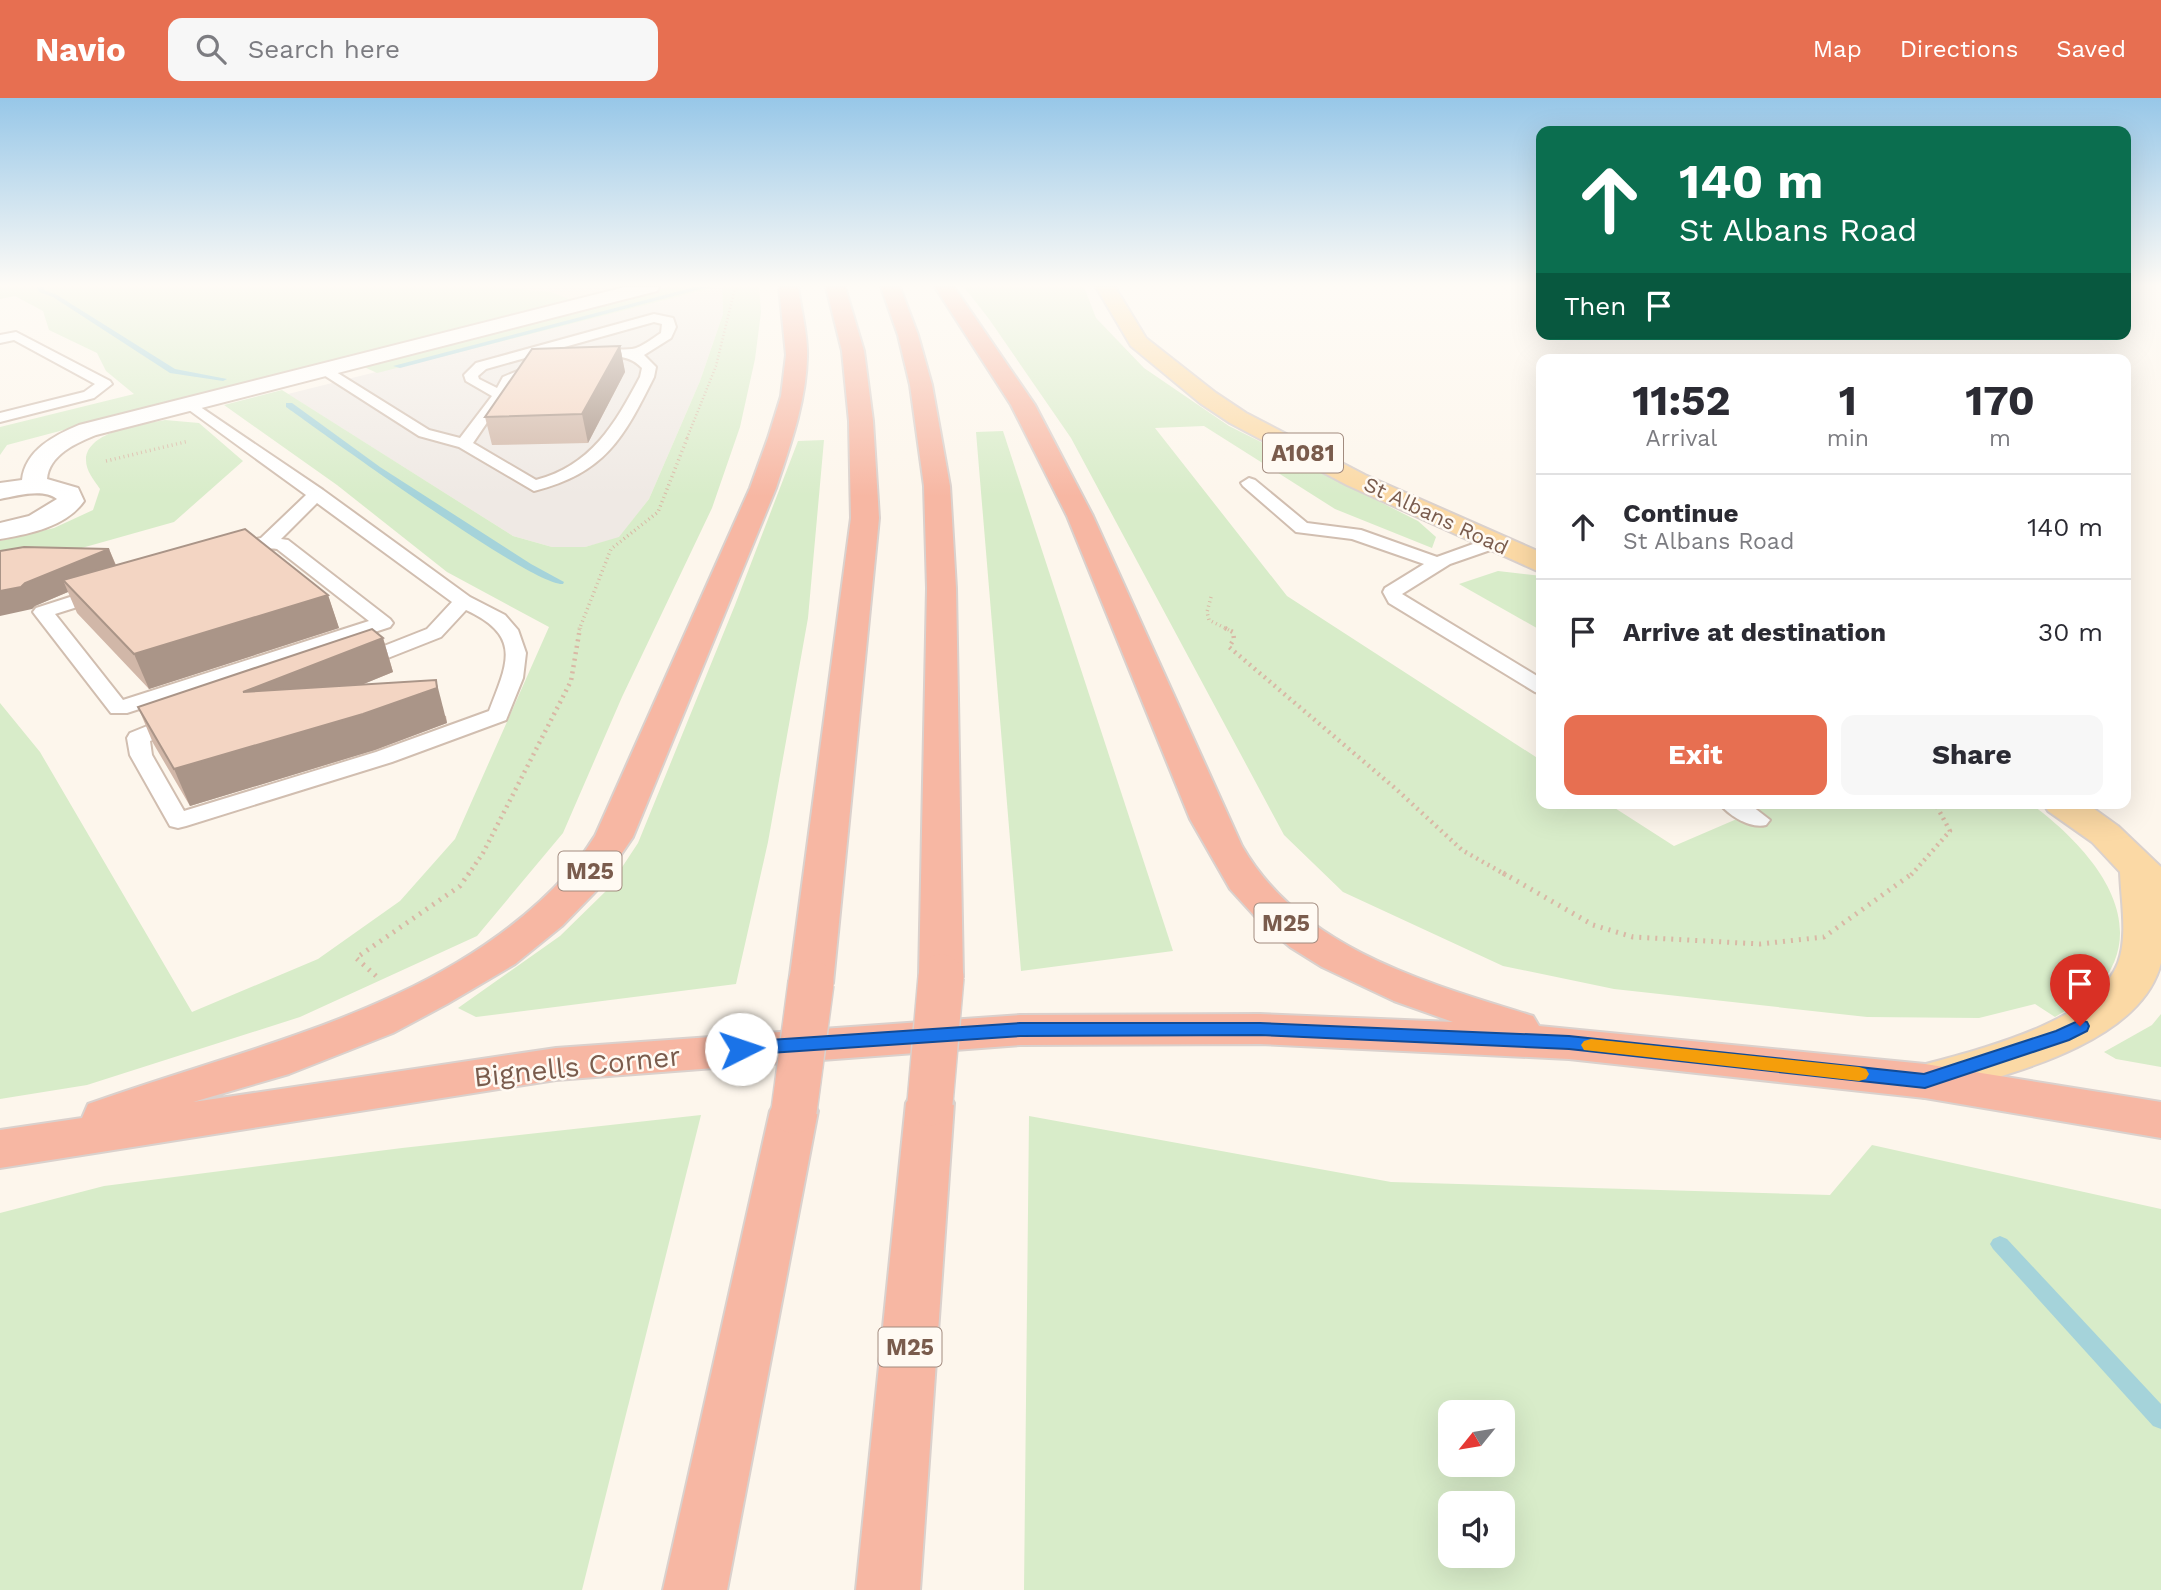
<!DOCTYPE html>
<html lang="en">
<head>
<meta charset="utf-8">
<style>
	:root { --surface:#fff; --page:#f7f7f7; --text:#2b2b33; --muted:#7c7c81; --line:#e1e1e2; --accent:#e76f51 }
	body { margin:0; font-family:"Work Sans",sans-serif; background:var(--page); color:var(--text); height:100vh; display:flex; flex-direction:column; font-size:26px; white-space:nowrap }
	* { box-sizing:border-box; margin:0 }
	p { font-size:23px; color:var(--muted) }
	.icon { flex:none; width:38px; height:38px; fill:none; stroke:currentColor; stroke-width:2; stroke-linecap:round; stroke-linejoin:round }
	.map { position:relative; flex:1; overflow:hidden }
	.drawer { position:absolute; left:1536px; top:256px; width:595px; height:455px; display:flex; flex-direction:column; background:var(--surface); border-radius:14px; box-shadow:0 7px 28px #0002 }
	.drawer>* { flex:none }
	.hud { position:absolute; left:1536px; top:28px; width:595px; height:214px; border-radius:14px; box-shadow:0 7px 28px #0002; background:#0b6e4f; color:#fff; overflow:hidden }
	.needle { width:46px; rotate:240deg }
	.controls { position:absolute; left:1438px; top:1302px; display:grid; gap:14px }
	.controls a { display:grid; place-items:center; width:77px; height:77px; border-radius:14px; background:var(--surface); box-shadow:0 7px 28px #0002; font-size:35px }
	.pin { position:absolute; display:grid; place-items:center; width:60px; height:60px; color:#fff; margin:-72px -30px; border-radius:50% 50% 50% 0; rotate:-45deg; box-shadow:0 0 7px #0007 }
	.pin .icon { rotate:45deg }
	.me { position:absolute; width:77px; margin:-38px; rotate:86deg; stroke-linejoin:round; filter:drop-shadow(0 0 5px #0008) }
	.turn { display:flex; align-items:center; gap:24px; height:147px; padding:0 28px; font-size:32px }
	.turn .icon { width:91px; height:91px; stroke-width:2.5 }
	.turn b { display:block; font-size:49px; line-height:60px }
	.then { display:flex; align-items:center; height:66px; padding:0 28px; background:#0003; gap:14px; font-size:26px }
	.eta { display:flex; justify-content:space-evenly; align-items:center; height:119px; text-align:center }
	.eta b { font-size:42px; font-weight:700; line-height:49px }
	.action { display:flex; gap:14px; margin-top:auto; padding:14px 28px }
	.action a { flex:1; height:80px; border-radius:14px; background:var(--accent); color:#fff; font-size:28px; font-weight:700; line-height:80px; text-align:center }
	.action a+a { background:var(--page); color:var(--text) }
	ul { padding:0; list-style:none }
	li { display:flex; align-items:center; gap:21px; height:105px; padding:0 28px; border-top:2px solid var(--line) }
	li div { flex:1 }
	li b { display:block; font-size:26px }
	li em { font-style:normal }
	header { display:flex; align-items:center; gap:42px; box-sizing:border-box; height:98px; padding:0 35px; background:var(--accent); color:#fff }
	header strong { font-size:33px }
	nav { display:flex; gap:38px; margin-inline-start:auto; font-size:24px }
	.search { width:490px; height:63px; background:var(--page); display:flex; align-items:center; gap:18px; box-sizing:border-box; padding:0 24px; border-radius:14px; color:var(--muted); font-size:26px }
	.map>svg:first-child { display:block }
	.residential { fill:#f5e8da }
	.industrial { fill:#efe9e4 }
	.green { fill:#d8ecc9; fill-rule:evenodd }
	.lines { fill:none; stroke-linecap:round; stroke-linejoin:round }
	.stream { fill:#a5d3da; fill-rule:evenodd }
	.lane-casing { stroke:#d1beb0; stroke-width:4 }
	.street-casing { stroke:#d1beb0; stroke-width:4 }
	.primary-casing { stroke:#dad1cd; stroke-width:4 }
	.highway-casing { stroke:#dad1cd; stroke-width:4 }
	.path-far3 { stroke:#d9b8a5; stroke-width:2.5; stroke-dasharray:1 2.5; stroke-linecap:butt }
	.path-far2 { stroke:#d9b8a5; stroke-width:3.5; stroke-dasharray:1 3.5; stroke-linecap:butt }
	.path-far1 { stroke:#d9b8a5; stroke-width:4.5; stroke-dasharray:2 4.5; stroke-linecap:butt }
	.path { stroke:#d9b8a5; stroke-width:5; stroke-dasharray:2 6; stroke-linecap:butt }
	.lane { fill:#fff; fill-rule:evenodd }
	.street { fill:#fff; fill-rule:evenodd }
	.primary { fill:#fbd9a5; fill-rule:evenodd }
	.highway { fill:#f7b7a3; fill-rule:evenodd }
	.highway-bridge-casing { stroke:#dad1cd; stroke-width:48; stroke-linecap:butt }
	.highway-bridge { stroke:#f7b7a3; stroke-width:45 }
	.wall { fill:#d1b7a8 }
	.shaded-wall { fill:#aa9588 }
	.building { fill:#f3d5c3; stroke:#aa9588; stroke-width:2 }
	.route { fill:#1a73e8; stroke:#114b97; stroke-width:2 }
	.slow { fill:#f59e0b }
	.labels { text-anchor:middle; stroke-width:5; stroke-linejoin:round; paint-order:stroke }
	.far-street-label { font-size:21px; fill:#7a5c4d; stroke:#fffaf3 }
	.shield { fill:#fffaf3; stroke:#a28b7f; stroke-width:2 }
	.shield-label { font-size:23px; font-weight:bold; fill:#7a5c4d }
	.near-street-label { font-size:28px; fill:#7a5c4d; stroke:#fffaf3 }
</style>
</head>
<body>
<header>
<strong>Navio</strong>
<div class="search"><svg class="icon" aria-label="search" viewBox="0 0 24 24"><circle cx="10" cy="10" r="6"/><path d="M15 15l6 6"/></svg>Search here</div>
<nav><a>Map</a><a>Directions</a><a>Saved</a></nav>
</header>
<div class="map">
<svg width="2161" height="1492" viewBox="0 0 2161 1492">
	<rect width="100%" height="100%" fill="#fdf6ec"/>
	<polygon class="residential" points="501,189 636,189 569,201 551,194"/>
	<polygon class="industrial" points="716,189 722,189 723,216 700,283 649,401 619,440 585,449 552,449 513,438 288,296"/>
	<g class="green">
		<polygon points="0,189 501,189 551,194 569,201 601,198 260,280 7,347 0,357 0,329 134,296 106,273 97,255 49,232 43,213 15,198 0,201"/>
		<polygon points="665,189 716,189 377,275 362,268"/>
		<polygon points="722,189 759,189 761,214 755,261 740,329 712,410 622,599 563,735 477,838 300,919 87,987 0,1001 0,605 40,654 192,914 318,861 400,803 455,741 549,529 447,474 337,387 224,307 282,292 513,438 552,449 585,449 619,439 649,401 700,283 723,216"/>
		<path d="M964,189H1084L1096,220L1144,270L1229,328L1418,423L1436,439L1432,450L1335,411L1204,328L1155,330L1287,498L1542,663V705H1607L1674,748L1774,705H2030C2087,747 2158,823 2096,892C2086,903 2068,911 2055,919L2035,906L1979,920L1867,919L1614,891L1503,868L1343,794L1284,737L1071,340L989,221Z"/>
		<path d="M165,322L199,325L243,363L174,424L0,473V443L54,430L93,412L100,391C94,382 86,373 86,362C86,333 143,326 165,322Z"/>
		<polygon points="1003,333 1173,853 1021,873 976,334"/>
		<polygon points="824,342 808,520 768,744 736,886 476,919 458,910 560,838 607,792 638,745 735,507 798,343"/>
		<polygon points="1498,473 1542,478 1542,533 1459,486"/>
		<polygon points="2161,916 2161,969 2116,961 2104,954 2152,927"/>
		<polygon points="701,1017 582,1492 0,1492 0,1115 104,1088 402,1050"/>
		<path d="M1029,1018L1391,1084L1830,1097L1872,1047L2161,1111V1492H1024ZM1451,1314H1503V1367H1451ZM1451,1405H1503V1458H1451Z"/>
	</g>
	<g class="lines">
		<g class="stream">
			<polygon points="37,189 44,189 44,192 57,197 175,271 227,281 223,283 170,275 53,199 39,194"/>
			<polygon points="695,189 708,189 400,270 393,268"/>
			<path d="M286,305H292L380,369L531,466L564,484L563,486C533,489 323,335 286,309Z"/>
			<polygon points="2000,1138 2007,1141 2161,1306 2161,1331 2153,1328 1993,1151 1990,1146 1993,1141"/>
		</g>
		<defs>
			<g id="lane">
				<path d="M654,216L673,220L676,229L671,240L644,257L656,269L654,279C623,341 605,375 534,393L459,349L419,338L316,272L318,269H328L429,332L460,340L492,298L466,283L464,277L476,265ZM654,224L662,226L661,235C653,240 641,250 632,251C616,253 596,247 583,258C599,271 618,246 642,270L640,279C615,326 591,368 536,382L473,345L514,285L551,267L549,264H539L503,279L497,290L479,281L478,278L486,271Z"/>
				<polygon points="16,234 110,283 112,286 94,300 0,324 0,315 84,294 95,286 14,242 0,245 0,237"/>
				<path d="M190,302L323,392L470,499L505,517L518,532L526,555L523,580L506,622L392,664L186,728L178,730L170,728L130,657L127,640L130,635L172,618H188L191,623L188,628L150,643L152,657L184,713L376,654L489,613C508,564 522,538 466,512L441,539L365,569H351L348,565L351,561L427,531L452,504L317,405L281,441L288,442L390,521L393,525L390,529L127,615H111L36,518L33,514L36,510L95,491H109L111,495L109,499L55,516L123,602L369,523L277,451C259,448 240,460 223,456L220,452L223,448L261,440L306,397L185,309L183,306L185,303Z"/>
				<polygon points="1249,380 1255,382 1307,425 1361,432 1437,459 1487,441 1499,441 1502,445 1499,449 1450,466 1402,496 1542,581 1542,596 1535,594 1389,505 1383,494 1385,490 1424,466 1352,441 1296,434 1243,388 1241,385"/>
				<path d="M1719,705H1748L1770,722L1766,727C1751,731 1729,718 1719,705Z"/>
			</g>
			<path id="street" d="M625,189H659L657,193L96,337C76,345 49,357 47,381L78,390L84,403C66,429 29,436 0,441V425L29,418L57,401C43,390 17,398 0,401V385L22,382C25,352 55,337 79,327Z"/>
			<g id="primary">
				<polygon points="1096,189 1115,189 1146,240 1216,295 1246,315 1365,377 1542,455 1542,475 1347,387 1230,325 1200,305 1131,248"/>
				<path d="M2043,705H2086L2118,728L2161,769C2161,792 2161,844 2161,865C2140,949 1997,979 1925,1000L1908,995L1902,983L1908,971C1967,954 2094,927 2118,865C2128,838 2121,803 2120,774L2092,744L2048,713Z"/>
			</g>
			<g id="highway">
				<path d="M779,189H798C801,212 808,237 807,259C806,304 790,348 776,390L633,739L596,793L562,828L515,866L447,906L393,935L289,976L193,1004L556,950L1020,917L1260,916L1453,924L1394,903L1322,869L1290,849L1261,825L1230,791L1190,721L1067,418L1011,307L935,189H954L1035,307L1093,418L1242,748C1301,851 1427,885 1533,918L1539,928L1925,966L2161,1004V1040L1925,1000L1569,961L1260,946L1020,947L556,982L0,1070V1032L82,1020L88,1006C251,947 445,911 567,776C578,765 586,751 595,738L750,390L768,340L781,298L786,257Z"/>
				<polygon points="826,189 845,189 864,253 873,323 879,420 833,885 826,895 811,899 796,895 789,885 851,420 849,323 842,253"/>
				<polygon points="881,189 900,189 918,237 932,287 950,388 956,490 963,879 956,889 941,893 926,889 919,879 927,490 924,388 910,287 898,237"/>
				<polygon points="930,988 947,993 954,1005 920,1492 856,1492 906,1005 913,993"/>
				<polygon points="794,995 811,1001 818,1013 727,1492 663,1492 770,1013 777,1001"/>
			</g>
		</defs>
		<use href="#lane" class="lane-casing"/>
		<use href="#street" class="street-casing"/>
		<use href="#primary" class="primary-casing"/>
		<use href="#highway" class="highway-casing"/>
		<polyline class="path-far3" points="687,340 716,268 734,194 738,189"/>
		<g class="path-far2">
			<polyline points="106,363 189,343"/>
			<polyline points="1211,499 1207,514 1209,522 1229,532"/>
			<polyline points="579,532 611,451 658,414 688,338"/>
		</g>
		<g class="path-far1">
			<polyline points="1225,530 1233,534 1234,541 1229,549 1396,691 1462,752 1506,777"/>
			<polyline points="468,777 483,755 571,583 580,530"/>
			<polyline points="1911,777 1950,733 1935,705"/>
		</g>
		<g class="path">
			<polyline points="1503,775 1593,827 1633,839 1760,846 1824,839 1913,775"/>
			<polyline points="376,878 356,860 460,788 469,775"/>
		</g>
		<use href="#lane" class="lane"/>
		<use href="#street" class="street"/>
		<use href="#primary" class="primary"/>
		<use href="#highway" class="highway"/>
		<defs>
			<g id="highway-bridge">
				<polyline points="930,1005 941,879"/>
				<polyline points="794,1013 811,885"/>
			</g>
		</defs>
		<use href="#highway-bridge" class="highway-bridge-casing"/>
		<use href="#highway-bridge" class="highway-bridge"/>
	</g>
	<g class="wall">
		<polygon points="620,248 625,274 588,345 492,347 485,319"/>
		<polygon points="24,449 109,451 116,467 328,497 339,530 149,591 77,515 68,494 35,508 32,511"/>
		<polygon points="383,540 393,574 361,587 446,618 447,625 375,652 190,708 153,645 138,609"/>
	</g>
	<g class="shaded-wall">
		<polygon points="620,248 625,274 588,345 582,316"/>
		<polygon points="109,451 118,473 63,482 68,494 35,508 32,511 0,518 0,493 25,485"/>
		<polygon points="328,497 339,530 149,591 134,556"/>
		<polygon points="383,540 393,574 256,630 243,594"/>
		<polygon points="436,582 447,625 375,652 190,708 174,671"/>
	</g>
	<g class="building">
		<polygon points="620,248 582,316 485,319 532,251"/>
		<polygon points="245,431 328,497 134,556 63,482"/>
		<polygon points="24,449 109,451 25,485 21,489 0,493 0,453"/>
		<polygon points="372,531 383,540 243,594 436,582 437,590 363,616 174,671 138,609"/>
	</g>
	<linearGradient id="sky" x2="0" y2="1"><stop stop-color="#97c7e8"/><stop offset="0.47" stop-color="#fefbf6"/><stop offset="1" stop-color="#fefbf6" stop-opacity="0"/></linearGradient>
	<rect width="2161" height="398" fill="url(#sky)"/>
	<polygon class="route" points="2080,922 2087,924 2089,928 2087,933 2069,942 1925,990 1569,951 1260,937 1020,938 741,957 734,955 731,951 734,946 741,944 1020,925 1260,925 1569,938 1924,976 2056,933"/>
	<polygon class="slow" points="1591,941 1859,969 1866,971 1869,976 1866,981 1859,983 1584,952 1581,947 1584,943"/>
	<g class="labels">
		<g class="far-street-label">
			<text transform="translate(1436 418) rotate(25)" y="7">St Albans Road</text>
		</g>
		<g class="shield">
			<rect x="1263" y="335.5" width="80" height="39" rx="5"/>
			<rect x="558.5" y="753.5" width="63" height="39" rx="5"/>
			<rect x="1254.5" y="805.5" width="63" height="39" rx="5"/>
			<rect x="878.5" y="1229.5" width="63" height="39" rx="5"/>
		</g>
		<g class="shield-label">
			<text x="1303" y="363">A1081</text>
			<text x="590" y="781">M25</text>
			<text x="1286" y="833">M25</text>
			<text x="910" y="1257">M25</text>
		</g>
		<g class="near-street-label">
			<text transform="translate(577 968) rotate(-6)" y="10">Bignells Corner</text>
		</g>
	</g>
</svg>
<div class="controls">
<a><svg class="needle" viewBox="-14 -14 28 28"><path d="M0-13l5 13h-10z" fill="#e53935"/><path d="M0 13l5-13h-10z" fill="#7c7c81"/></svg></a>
<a><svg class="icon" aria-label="sound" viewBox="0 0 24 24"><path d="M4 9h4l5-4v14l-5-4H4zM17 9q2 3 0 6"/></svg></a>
</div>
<div class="pin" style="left:2080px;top:928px;background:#d93025"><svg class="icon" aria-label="arrive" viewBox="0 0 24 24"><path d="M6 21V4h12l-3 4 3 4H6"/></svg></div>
<svg class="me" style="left:741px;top:951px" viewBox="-20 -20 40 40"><circle r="19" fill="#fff"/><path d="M0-13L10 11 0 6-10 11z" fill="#1a73e8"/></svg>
<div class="hud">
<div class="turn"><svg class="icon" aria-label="ahead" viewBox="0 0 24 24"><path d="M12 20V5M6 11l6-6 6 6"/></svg><div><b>140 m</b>St Albans Road</div></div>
<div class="then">Then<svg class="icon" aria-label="arrive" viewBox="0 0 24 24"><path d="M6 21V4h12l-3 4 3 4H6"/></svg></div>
</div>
<section class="drawer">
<div class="eta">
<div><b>11:52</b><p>Arrival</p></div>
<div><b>1</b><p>min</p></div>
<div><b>170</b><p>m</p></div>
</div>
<ul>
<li><svg class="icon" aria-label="ahead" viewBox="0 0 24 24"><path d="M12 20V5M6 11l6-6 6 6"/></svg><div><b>Continue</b><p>St Albans Road</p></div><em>140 m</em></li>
<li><svg class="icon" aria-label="arrive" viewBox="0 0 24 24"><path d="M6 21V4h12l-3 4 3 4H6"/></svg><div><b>Arrive at destination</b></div><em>30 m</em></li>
</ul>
<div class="action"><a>Exit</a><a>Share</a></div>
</section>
</div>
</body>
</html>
